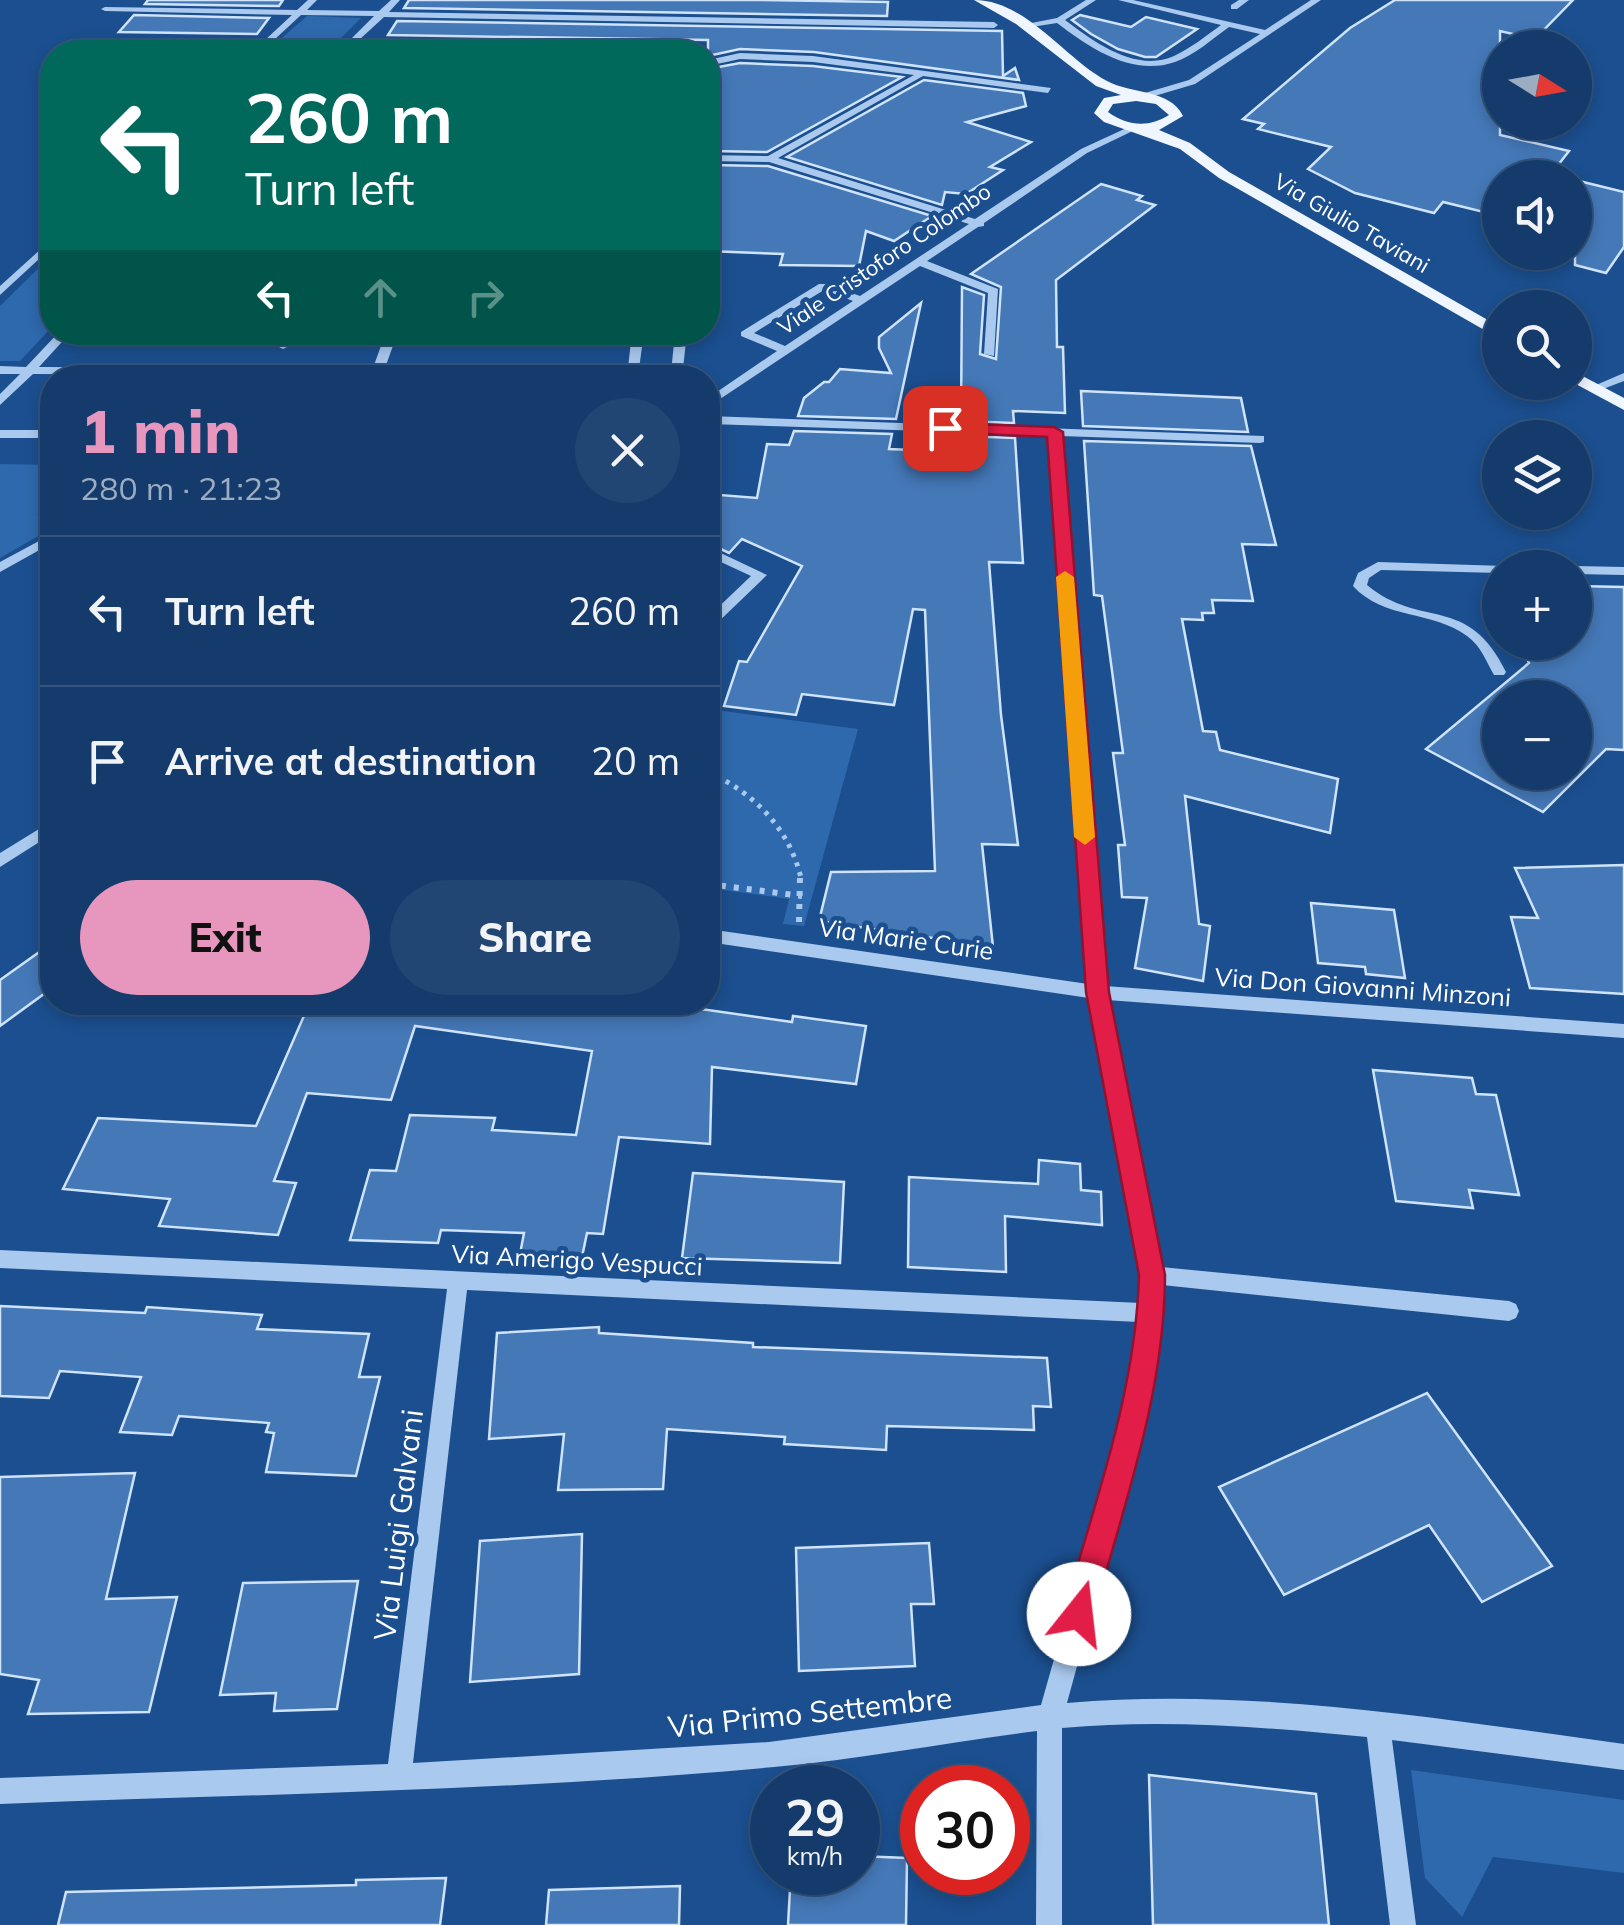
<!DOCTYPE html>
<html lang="en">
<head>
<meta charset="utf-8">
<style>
	:root { --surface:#143b6b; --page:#214673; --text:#f1f3f6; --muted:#9dadc1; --line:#33557e; --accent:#e797bd }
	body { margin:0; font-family:Mulish,sans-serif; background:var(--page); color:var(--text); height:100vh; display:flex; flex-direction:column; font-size:38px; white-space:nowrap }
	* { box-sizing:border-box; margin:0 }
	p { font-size:32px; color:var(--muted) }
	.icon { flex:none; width:55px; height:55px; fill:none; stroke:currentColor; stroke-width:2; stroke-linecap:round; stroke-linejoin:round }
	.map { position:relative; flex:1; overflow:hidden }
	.panel { position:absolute; left:40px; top:365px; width:680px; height:650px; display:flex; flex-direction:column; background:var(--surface); border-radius:40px; box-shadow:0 5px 15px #0003,0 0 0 2px var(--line) }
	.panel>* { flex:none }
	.hud { position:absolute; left:40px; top:40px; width:680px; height:305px; border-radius:40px; box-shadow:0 5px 15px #0003,0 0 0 2px var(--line); background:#00695c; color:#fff; overflow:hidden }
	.needle { width:65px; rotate:101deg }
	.tools { position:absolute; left:1482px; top:30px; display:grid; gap:20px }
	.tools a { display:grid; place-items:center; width:110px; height:110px; border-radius:50%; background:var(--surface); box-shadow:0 5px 15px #0003,0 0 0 2px var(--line); font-size:50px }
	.speed { position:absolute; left:750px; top:1765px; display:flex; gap:20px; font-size:50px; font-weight:700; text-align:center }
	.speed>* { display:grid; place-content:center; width:130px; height:130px; border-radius:50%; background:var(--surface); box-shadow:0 5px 15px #0003,0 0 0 2px var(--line); line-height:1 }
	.speed small { font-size:25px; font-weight:400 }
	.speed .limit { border:15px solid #d22; background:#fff; color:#111 }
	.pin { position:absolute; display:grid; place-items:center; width:85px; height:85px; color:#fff; margin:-42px; border-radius:20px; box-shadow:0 5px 15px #0006 }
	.me { position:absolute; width:110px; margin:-55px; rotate:16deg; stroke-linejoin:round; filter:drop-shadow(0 0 8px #0008) }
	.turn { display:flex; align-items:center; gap:35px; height:210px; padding:0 40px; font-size:45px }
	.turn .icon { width:130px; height:130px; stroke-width:2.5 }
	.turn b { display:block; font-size:70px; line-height:85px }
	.lanes { display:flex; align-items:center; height:95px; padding:0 40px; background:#0003; justify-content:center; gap:50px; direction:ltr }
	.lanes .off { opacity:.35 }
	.round { display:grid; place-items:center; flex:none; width:105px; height:105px; border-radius:52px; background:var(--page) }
	.head { display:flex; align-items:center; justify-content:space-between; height:170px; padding:0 40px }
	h1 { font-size:60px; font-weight:800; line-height:75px; color:var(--accent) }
	.cta { display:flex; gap:20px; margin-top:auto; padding:20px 40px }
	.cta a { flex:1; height:115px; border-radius:60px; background:var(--accent); color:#111; font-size:40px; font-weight:800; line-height:115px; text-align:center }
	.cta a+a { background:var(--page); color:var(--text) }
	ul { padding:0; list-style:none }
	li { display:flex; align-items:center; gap:30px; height:150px; padding:0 40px; border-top:2px solid var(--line) }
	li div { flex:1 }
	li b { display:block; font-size:38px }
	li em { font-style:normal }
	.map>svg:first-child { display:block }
	.green { fill:#2e69ad }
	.building { fill:#4478b7; stroke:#cfe3fa; stroke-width:2.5; fill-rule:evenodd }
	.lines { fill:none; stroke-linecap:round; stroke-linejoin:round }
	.path-far1 { stroke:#a9c9ee; stroke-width:5; stroke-dasharray:4 6; stroke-linecap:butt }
	.path { stroke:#a9c9ee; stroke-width:6; stroke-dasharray:5 8; stroke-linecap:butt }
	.minor { fill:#a9c9ee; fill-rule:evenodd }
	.major { fill:#f0f6ff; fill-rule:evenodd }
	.route { fill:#e11d48; stroke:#92132f; stroke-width:2.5 }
	.slow { fill:#f59e0b }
	.labels { text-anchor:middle; stroke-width:9; stroke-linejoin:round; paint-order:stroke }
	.far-street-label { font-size:22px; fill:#fff; stroke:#1b4f8f }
	.street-label { font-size:25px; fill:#fff; stroke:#1b4f8f }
	.near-street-label { font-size:30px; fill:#fff; stroke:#1b4f8f }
</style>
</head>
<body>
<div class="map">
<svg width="1624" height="1925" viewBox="0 0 1624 1925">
	<rect width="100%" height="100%" fill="#1b4f8f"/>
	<g class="green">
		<polygon points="307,16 310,16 361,18 327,52 266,52"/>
		<polygon points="52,255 52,327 20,361 0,361 0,306"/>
		<polygon points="0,464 52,465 52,505 37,514 52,528 0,558"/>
		<polygon points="708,709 858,729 804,926 783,924 789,899 708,888"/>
		<polygon points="1411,1770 1624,1800 1624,1873 1493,1857 1462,1917 1425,1878"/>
	</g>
	<g class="building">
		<polygon points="148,0 283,0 279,6 145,4"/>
		<polygon points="409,0 760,0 888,2 887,16 404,8"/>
		<polygon points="1395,0 1573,0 1535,39 1500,31 1500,135 1569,151 1548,178 1500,178 1500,216 1443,202 1434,213 1355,193 1308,169 1331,147 1258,129 1264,124 1243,119 1350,28"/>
		<polygon points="134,15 269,18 257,34 119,32"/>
		<polygon points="1080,15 1131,27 1146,17 1197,29 1156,57 1145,57 1118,49 1091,34 1072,20"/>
		<polygon points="397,21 1002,31 1003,76 1015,68 1019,80 814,52 740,49 708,56 708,40 388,35"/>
		<polygon points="740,63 813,66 902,77 767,152 712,151 713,143 708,143 708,69"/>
		<polygon points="924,80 1023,93 1026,106 967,122 1031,142 990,167 1003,170 966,194 945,192 942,205 787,157"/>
		<polygon points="711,165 768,166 932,216 894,241 866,231 859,266 780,265 783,254 708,251"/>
		<polygon points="1575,180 1624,192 1624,247 1606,273 1575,265"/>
		<polygon points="1101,184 1142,196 1137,200 1155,205 1056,280 1057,347 1063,347 1065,413 1013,411 1014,423 961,421 962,287 984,295 980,354 996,359 1001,287 971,274"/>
		<polygon points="921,303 896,419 798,416 804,398 824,382 829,382 840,369 891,373 879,348 879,337"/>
		<polygon points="1081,391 1241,398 1248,432 1083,426"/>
		<polygon points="794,431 892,434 889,449 961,452 961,436 1015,438 1023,563 989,562 1001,715 1018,845 982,844 993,947 819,921 831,872 935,871 925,610 913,609 894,705 802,694 796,715 724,706 739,661 747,662 802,566 742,539 729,553 708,543 708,494 757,498 767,444 789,445"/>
		<polygon points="1084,441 1251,446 1276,545 1242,544 1253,601 1212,600 1214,613 1202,613 1203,620 1182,619 1203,731 1216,732 1220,750 1338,779 1330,833 1185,796 1199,924 1210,926 1203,981 1135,968 1147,898 1122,897 1118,845 1125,845 1113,753 1123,753 1102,596 1094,595"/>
		<path d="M1575,586L1624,587V750L1606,749L1543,812L1426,749L1529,663L1520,642H1575ZM1500,698H1575V772H1500Z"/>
		<polygon points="1624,865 1624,994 1530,988 1511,917 1538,918 1515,868"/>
		<polygon points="1311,903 1394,910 1405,978 1366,974 1365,967 1318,963"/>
		<polygon points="52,943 52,988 0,1026 0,980"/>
		<polygon points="310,1002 652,1002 792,1022 793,1016 866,1026 856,1084 712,1067 710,1144 619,1137 603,1234 587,1233 582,1257 520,1254 524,1233 441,1230 438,1243 350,1240 370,1170 396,1171 410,1115 495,1118 492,1130 576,1135 592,1051 415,1026 391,1100 307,1093 274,1181 296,1183 278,1235 159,1226 170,1199 63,1189 98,1118 256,1126"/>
		<polygon points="1373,1070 1472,1078 1476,1094 1496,1095 1519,1195 1469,1190 1473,1208 1396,1201"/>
		<polygon points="1039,1160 1080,1164 1081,1190 1101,1192 1102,1225 1005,1216 1006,1272 908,1267 909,1177 1038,1184"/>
		<polygon points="693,1173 844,1182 840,1263 682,1258"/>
		<polygon points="0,1306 145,1313 147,1307 262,1315 257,1329 369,1334 359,1377 380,1377 356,1476 266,1472 274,1433 266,1432 269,1423 179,1416 172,1435 120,1432 141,1377 60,1371 49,1398 0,1396"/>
		<polygon points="599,1327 599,1333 753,1343 753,1347 1047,1358 1051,1407 1033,1406 1034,1430 887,1426 886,1450 784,1444 785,1437 667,1429 663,1489 558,1490 564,1434 489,1439 497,1333"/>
		<polygon points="1427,1393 1552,1566 1482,1602 1429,1525 1284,1595 1219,1487"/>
		<polygon points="135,1473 106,1599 177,1597 149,1712 28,1714 39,1680 0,1674 0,1477"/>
		<polygon points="582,1534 579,1674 470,1682 480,1541"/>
		<polygon points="929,1543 934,1604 911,1604 915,1666 799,1671 796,1548"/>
		<polygon points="358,1581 337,1709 274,1711 276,1693 220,1695 243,1583"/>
		<polygon points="1149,1775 1316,1794 1329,1925 1153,1925"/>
		<polygon points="858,1856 907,1858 906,1925 788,1925 791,1872 858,1872"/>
		<polygon points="446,1878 440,1925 58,1925 66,1892 356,1885 356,1880"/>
		<polygon points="680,1886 679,1925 546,1925 549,1890"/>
	</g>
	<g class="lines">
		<path class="path-far1" d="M708,772C754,793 789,828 801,878"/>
		<g class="path">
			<polyline points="708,884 802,896"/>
			<polyline points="799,922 800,876"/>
		</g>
		<g class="minor">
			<polygon points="308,0 317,0 307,10 379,11 391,0 400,0 389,12 994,22 998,25 994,28 384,17 346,52 338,52 374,16 301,15 261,52 252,52 292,15 105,11 101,9 105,7 297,10"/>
			<path d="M1086,0H1096L1065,20C1094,42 1136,73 1174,56C1191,48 1206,36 1221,25L1118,0H1133L1265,30L1311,0H1321L1195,84L1141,100L1138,99V95L1189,80L1260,34L1229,27C1212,39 1195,55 1175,62C1132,77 1090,48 1057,23L1025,28L1021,25L1057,18Z"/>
			<polygon points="1239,0 1249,0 1237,9 1231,9 1231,5"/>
			<polygon points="619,49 659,49 663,52 615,52"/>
			<path d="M740,53L813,56L1051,88L1048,93L923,76L778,158L975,219L1081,149L1133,125L1141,127L1087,153L984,223V226L978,227L927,261L998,289L994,356L984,354L988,293L920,266L708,407V398L777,351L741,336V332L819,284H827L860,296L969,224L769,162L708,161V155L768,156L914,75L813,62L740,59L708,66V60ZM824,290L853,301L785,346L754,333Z"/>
			<polygon points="52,239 52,247 0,295 0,286"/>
			<polygon points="59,332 71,332 39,367 373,368 386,332 398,332 385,368 628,368 632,332 644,332 639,369 671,373 675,332 687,332 682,378 33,374 0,405 0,394 20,374 0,374 0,366 26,367"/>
			<polygon points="283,332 294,332 289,346 283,349 277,346"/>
			<polygon points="1624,373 1624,381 1595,392 1589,388"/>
			<path d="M708,416L1264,436V442L1260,443L1061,436L1105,986L1624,1024V1038L1107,1000L1161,1267L1509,1301L1516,1304L1519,1311L1516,1318L1509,1321L1162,1285L1161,1313L1151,1395L1067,1703C1252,1687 1441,1719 1624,1744V1770L1392,1740L1416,1925H1390L1367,1737C1266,1727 1164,1719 1062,1728V1925H1036L1037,1731C950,1742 862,1759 774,1767C517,1791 258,1794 0,1804V1778L388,1764L447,1289L0,1268V1250L1141,1303L1142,1275L1089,998L708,942V929L1088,984L1049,435L708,424ZM467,1290L1139,1322L1129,1395L1041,1705L769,1742L413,1763Z"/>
			<rect x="0" y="430" width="52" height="8"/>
			<polygon points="52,534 52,543 0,572 0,562"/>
			<polygon points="708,547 767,575 713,627 708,628 708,617 751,576 708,556"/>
			<path d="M1378,562L1505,566L1500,568V573L1381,570L1369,578L1367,585C1421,630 1468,593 1506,672L1504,675H1494C1486,661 1481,646 1467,636C1432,610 1384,620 1353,586L1358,573Z"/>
			<polygon points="1575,566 1624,567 1624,575 1575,574 1575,568 1570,568"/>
			<polygon points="52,821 52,834 0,867 0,853"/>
		</g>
		<g class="major">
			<path d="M974,0C1026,0 1064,58 1107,81C1131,94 1170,89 1183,116L1159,130L1190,143L1229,172L1500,327V339L1219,178L1180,149L1104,122L1094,113L1104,98L1121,95L1096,86L1016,24ZM1136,101L1156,104L1169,115C1149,128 1127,126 1108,112L1113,104Z"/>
			<polygon points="1575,372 1624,398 1624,410 1572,382"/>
		</g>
	</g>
	<path class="route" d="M945,423L1054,427L1063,432L1109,992L1165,1275C1165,1391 1125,1502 1094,1614L1090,1624L1079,1629L1068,1624L1063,1614C1095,1502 1136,1391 1139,1275L1086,992L1047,437L940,432V425Z"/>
	<polygon class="slow" points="1065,571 1074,577 1095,837 1085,845 1074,837 1056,577"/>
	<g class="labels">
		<g class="far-street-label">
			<text transform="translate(1352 223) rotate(30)" y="8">Via Giulio Taviani</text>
			<text transform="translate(884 259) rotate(-34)" y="8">Viale Cristoforo Colombo</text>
		</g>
		<g class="street-label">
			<text transform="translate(906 939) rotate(8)" y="9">Via Marie Curie</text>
			<text transform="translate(1363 987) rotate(4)" y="9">Via Don Giovanni Minzoni</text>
			<text transform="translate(577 1260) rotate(3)" y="9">Via Amerigo Vespucci</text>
		</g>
		<g class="near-street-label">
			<text transform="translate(399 1525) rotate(-83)" y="10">Via Luigi Galvani</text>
			<text transform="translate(810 1713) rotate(-6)" y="10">Via Primo Settembre</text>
		</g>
	</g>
</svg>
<div class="tools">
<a><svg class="needle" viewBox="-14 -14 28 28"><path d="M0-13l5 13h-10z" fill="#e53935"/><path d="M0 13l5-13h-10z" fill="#9dadc1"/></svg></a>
<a><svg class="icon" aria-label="sound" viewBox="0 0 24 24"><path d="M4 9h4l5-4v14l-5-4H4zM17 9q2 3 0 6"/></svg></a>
<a><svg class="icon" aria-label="search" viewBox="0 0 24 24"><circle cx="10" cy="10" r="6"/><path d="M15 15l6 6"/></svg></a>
<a><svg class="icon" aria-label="layers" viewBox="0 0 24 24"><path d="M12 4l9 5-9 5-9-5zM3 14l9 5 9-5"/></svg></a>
<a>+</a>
<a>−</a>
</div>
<div class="speed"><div>29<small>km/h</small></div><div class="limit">30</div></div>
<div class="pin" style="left:945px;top:428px;background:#d93025"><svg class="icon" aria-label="arrive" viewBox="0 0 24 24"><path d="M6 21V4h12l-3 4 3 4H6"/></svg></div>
<svg class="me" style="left:1079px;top:1614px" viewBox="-20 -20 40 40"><circle r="19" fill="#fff"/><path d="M0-13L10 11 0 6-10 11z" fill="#e11d48"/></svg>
<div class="hud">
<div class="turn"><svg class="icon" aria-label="left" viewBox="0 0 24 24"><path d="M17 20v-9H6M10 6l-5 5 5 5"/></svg><div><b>260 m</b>Turn left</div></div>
<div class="lanes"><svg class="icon" aria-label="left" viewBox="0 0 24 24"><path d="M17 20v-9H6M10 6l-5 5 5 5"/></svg><svg class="icon off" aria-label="ahead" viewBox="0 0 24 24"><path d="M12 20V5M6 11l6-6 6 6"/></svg><svg class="icon off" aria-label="right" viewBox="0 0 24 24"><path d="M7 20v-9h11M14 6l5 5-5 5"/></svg></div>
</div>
<section class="panel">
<div class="head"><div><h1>1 min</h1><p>280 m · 21:23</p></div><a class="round"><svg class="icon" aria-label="close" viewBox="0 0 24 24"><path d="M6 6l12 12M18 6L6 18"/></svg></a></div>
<ul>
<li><svg class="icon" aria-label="left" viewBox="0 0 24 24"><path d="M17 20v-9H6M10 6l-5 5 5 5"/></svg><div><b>Turn left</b></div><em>260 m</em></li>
<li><svg class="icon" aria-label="arrive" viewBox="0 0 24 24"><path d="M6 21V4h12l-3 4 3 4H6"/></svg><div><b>Arrive at destination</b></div><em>20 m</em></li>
</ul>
<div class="cta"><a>Exit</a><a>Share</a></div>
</section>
</div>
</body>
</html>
